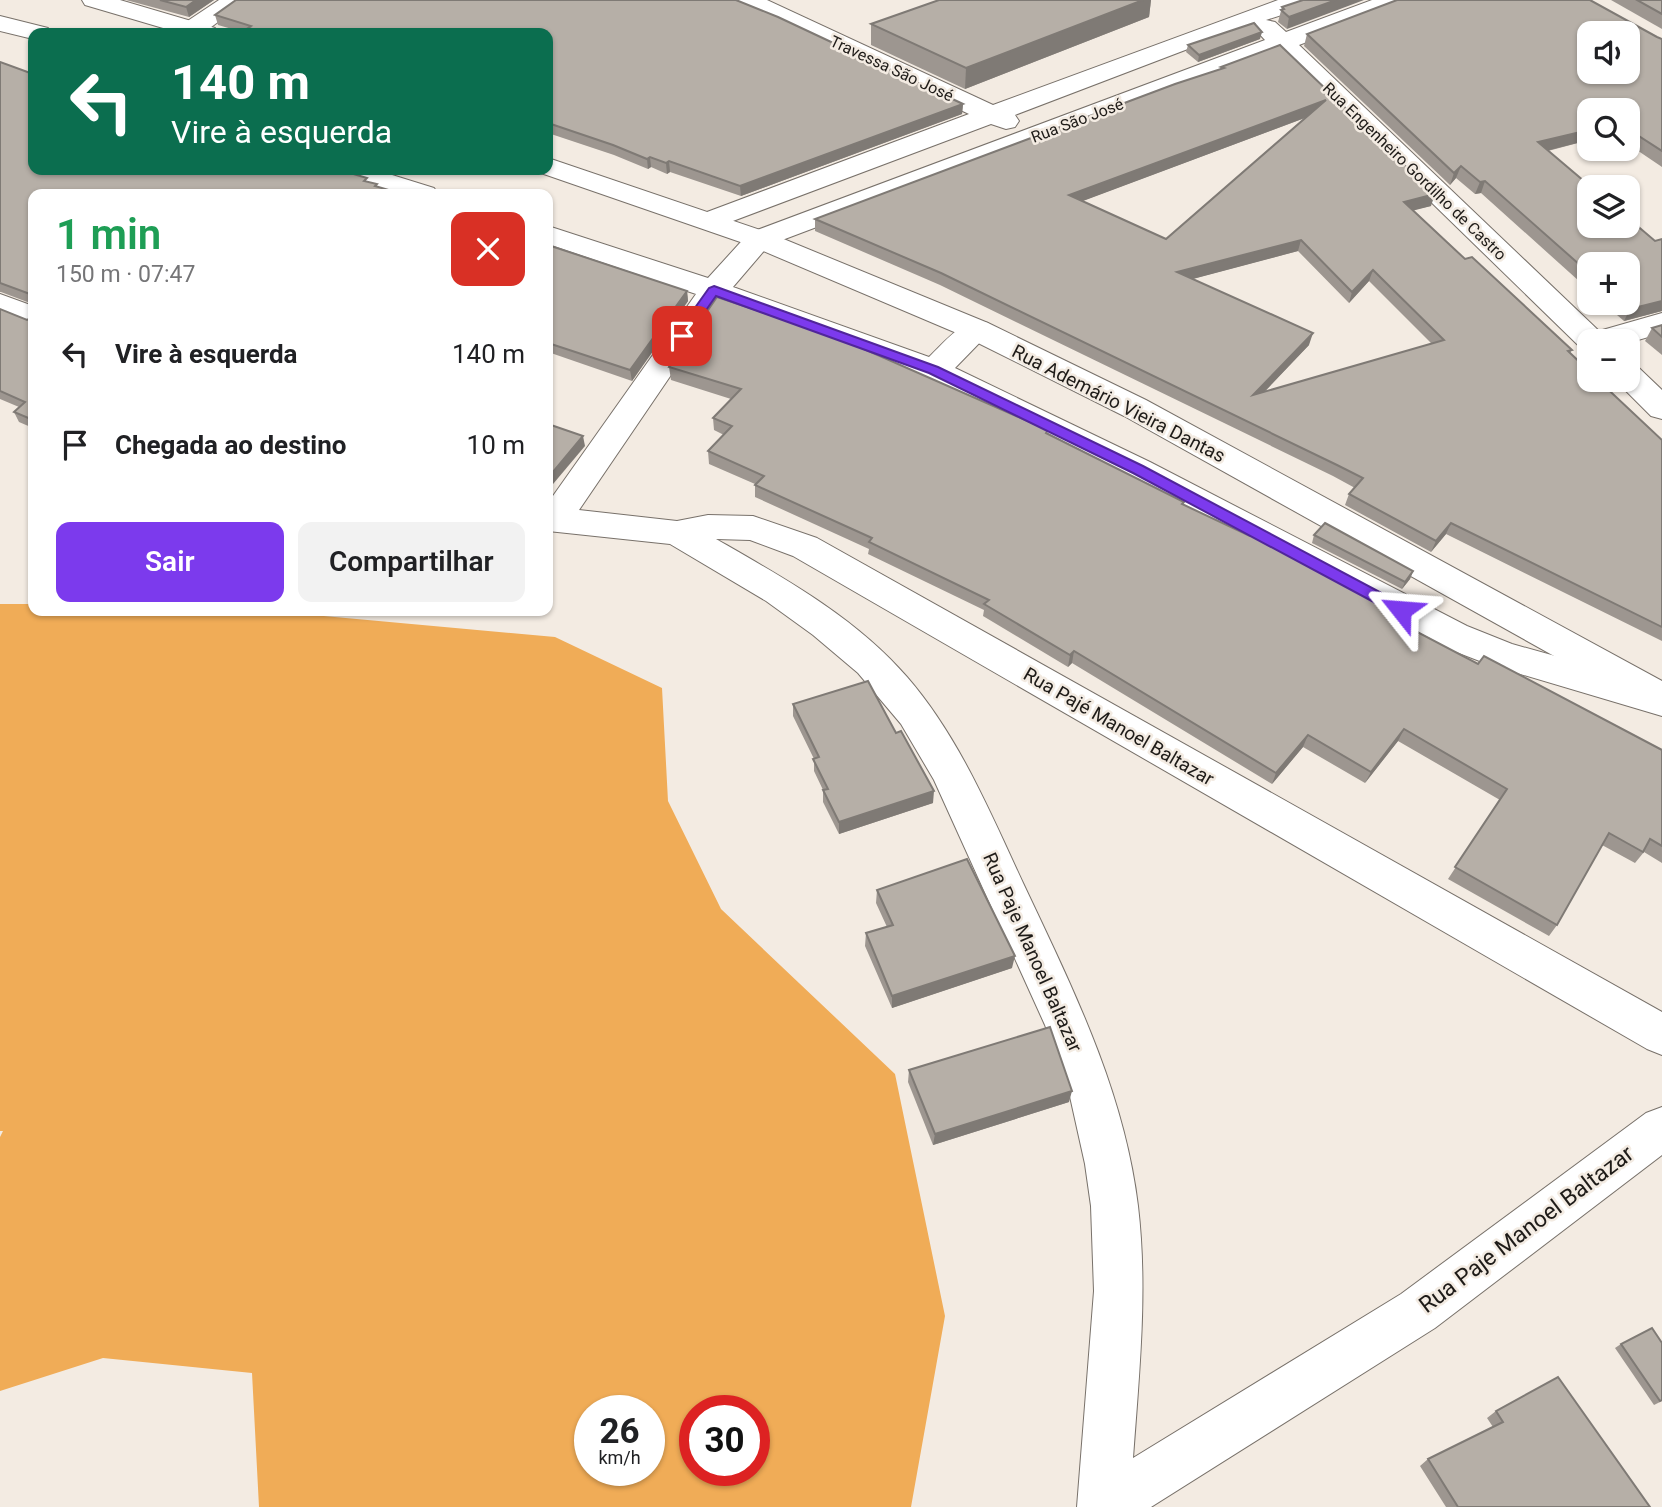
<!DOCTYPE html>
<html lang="pt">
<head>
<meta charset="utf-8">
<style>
	:root { --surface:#fff; --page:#f2f2f2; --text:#202124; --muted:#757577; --accent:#7c3aed }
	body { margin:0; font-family:Roboto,sans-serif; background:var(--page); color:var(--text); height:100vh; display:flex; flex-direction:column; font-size:26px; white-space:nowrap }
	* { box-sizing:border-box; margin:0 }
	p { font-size:23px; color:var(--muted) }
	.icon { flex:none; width:38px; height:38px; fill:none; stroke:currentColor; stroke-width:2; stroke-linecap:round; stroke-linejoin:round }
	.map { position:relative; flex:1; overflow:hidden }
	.side { position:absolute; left:28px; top:189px; width:525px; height:427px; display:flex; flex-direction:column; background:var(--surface); border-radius:14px; box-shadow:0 2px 5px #0004 }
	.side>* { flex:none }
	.guide { position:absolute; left:28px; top:28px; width:525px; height:147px; border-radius:14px; box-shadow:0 2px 5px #0004; background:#0b6e4f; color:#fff; overflow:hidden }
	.fabs { position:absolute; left:1577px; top:21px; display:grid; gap:14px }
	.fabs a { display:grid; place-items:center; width:63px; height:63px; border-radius:14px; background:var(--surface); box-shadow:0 2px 5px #0004; font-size:35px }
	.speed { position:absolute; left:574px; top:1395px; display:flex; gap:14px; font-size:35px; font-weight:700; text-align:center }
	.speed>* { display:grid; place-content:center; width:91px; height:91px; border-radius:50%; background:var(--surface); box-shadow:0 2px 5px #0004; line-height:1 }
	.speed small { font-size:18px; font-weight:400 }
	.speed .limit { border:10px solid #d22; background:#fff; color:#111 }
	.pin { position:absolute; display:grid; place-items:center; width:60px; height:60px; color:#fff; margin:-30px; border-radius:14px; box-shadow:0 4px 10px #0006 }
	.me { position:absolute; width:77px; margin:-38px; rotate:298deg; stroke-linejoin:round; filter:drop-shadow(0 0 5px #0008) }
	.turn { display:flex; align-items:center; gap:24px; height:147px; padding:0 28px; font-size:32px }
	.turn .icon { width:91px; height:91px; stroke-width:2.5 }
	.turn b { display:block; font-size:49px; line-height:60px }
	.round { display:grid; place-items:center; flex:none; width:74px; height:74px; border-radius:14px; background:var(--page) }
	.overview { display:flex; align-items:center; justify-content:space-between; height:119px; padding:0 28px }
	h1 { font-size:42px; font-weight:600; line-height:52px; color:#1e9e55 }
	.button { display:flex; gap:14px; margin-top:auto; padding:14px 28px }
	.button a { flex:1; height:80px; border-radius:14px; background:var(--accent); color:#fff; font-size:28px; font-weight:600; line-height:80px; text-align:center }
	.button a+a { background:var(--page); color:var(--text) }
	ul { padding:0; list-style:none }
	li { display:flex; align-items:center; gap:21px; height:91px; padding:0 28px }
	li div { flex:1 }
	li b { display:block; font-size:26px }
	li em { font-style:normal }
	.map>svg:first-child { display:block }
	.water { fill:#f0ac57; fill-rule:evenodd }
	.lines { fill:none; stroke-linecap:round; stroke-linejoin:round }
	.street-casing { stroke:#78716a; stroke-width:2 }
	.secondary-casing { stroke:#78716a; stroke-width:2 }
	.street { fill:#fff; fill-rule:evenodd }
	.secondary { fill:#fff; fill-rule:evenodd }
	.wall { fill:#9d9690; fill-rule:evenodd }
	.shaded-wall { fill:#7f7a75 }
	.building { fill:#b6afa7; stroke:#7f7a75; stroke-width:2; fill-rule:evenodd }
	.route { fill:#7c3aed; stroke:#51269a; stroke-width:2 }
	.labels { text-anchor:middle; stroke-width:5; stroke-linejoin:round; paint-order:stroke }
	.far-street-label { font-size:16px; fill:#1e1b18; stroke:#f3ebe2 }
	.street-label { font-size:19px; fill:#1e1b18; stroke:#f3ebe2 }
	.near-street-label { font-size:23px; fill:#1e1b18; stroke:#f3ebe2 }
</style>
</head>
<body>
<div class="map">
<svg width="1662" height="1507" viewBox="0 0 1662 1507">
	<rect width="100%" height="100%" fill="#f3ebe2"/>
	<path class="water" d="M0,604H33V611H269L555,637L662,688L668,801L721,909L895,1074L945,1316L911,1507H259L252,1373L103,1358L0,1391V1137L3,1131H0ZM649,1410V1470H590V1410ZM754,1410V1470H695V1410Z"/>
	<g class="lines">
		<defs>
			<g id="street">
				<polygon points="82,0 120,0 215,28 219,33 180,33 85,5"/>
				<path d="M735,0H767L993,105L1278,0H1316L1313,5L1266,20L1275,22L1286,32L1372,0H1407L1404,5L1299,45L1599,331L1662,313V333L1628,343L1589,341V350L1581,348L1278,53L769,245L733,287L929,357C946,341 963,317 988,323L992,330L955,368L1150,462L1467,626L1512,644L1662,686V716L1490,665L1441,646L1126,478L923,377L720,303L579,510L677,521L708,515L753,516L817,538L1662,1012V1055L1647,1049L793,556L750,540L716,539C784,578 855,617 907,677C959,737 990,812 1023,883C1072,987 1124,1090 1138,1206C1148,1290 1139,1375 1133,1458L1401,1294L1646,1113L1662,1107V1155L1435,1328L1151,1507H1077L1094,1291L1091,1206L1085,1164L1069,1092L1045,1025L934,780L901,724L858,673L813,635L766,601L670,544L548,531V503L696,294L548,244V226L708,278L749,233L1265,40L1253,27L1256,23L1015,115L1019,121L1015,127L1006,129L991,124L709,230L699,227L695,221L699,215L969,114L738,5Z"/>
				<polygon points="335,170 376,170 434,188 438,194 396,194 339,176"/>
				<polygon points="0,294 33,306 33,328 0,315"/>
				<polygon points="1628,365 1639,368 1662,390 1662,419 1651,416 1615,380 1628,380"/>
			</g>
			<g id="secondary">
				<polygon points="219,0 248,0 203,33 174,33 177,28"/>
				<polygon points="0,16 48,28 52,33 33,33 33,39 0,31"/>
				<polygon points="548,158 769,233 988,323 1146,400 1662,681 1662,714 1649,709 1124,416 966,337 749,245 538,172 537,170 548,170"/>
			</g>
		</defs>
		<use href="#street" class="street-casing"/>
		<use href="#secondary" class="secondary-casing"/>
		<use href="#street" class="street"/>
		<use href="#secondary" class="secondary"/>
	</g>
	<g class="wall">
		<polygon points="126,0 214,0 189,17"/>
		<polygon points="236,0 736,0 778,17 963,104 962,114 741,196 670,172 667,174 651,167 648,169 614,155 548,133 548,33 246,33 218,25 215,15"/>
		<polygon points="939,0 1151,0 1149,17 965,89 871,45 871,24"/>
		<polygon points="1303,0 1287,29 1278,22 1282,7"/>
		<polygon points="1611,0 1662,0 1662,29"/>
		<polygon points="1307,34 1657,37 1662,39 1662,167 1628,144 1628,110 1589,140 1548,151 1662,311 1624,321 1603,303 1628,303 1589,264 1589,290 1481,193 1475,194 1456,178 1450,185 1304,46"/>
		<polygon points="1260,39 1198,62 1186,52 1188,45"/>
		<path d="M1280,45L1431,206L1413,210L1465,259L1572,350L1570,353L1662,440V641L1446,534L1431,552L1345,505L1349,494L1355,488L1333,476L940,285L815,231V219L1221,69V67ZM1305,118L1166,239L1082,201ZM1298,251L1349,303L1369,281L1432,344L1264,392L1309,345L1192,279Z"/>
		<polygon points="0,62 33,194 33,428 19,422 14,412 19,407 0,399 0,309 27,320 31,318 30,303 1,292 0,292"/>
		<polygon points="548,245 687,291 688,301 632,381 548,352"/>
		<polygon points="1662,325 1662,355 1645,341 1652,328"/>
		<polygon points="669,367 1048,434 1183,505 1478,664 1662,750 1662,863 1644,852 1635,863 1602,845 1557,925 1549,936 1448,879 1500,800 1398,741 1365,783 1303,747 1272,784 1072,663 1068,667 983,616 984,610 868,554 869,549 755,497 755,484 709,464 708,451 724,435 714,430 713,418 731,399 671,380"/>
		<polygon points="1314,535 1413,571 1410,579 1402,589 1312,543"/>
		<polygon points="793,704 933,803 839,834 823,802 823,790 814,771 814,759 793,716"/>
		<polygon points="877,890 1012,968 892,1008 865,946 866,933 887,927 876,903"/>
		<polygon points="909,1070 1069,1102 933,1145 908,1082"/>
		<polygon points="1621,1344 1662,1401 1654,1405 1615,1348"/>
		<polygon points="1496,1411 1650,1507 1446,1507 1420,1466 1428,1459 1493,1427 1487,1418"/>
	</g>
	<g class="shaded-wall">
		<polygon points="196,0 214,0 189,17 186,7"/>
		<polygon points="1143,0 1151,0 1149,17 965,89 966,68"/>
		<polygon points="1336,0 1364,0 1287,29 1289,17"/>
		<polygon points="1262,32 1260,39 1198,62 1199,55"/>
		<polygon points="1326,100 1323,111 1067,207 1069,195"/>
		<polygon points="963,104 962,114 741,196 740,186"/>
		<polygon points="1589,130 1589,140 1534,154 1538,142"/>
		<polygon points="650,157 651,167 648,169 647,159"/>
		<polygon points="669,161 670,172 667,174 666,163"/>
		<polygon points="1461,166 1456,178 1450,185 1454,173"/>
		<polygon points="1485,181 1481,193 1475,194 1480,182"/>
		<polygon points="1435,194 1431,206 1400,214 1404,202"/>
		<polygon points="1301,240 1298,251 1174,284 1177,272"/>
		<polygon points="1373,270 1369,281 1349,303 1352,292"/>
		<polygon points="687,291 688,301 632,381 630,370"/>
		<polygon points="1662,301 1662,311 1624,321 1630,309"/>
		<polygon points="1313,333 1309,345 1250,407 1253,395"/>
		<polygon points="583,436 585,446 548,490 548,478"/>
		<polygon points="1451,523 1446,534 1431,552 1436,541"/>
		<polygon points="1413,571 1410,579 1402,589 1405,582"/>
		<polygon points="1074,651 1072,663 1068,667 1070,655"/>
		<polygon points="1404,729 1398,741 1365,783 1371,772"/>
		<polygon points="1308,735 1303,747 1272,784 1276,773"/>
		<polygon points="934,791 933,803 839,834 839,822"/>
		<polygon points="1015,956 1012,968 892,1008 892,996"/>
		<polygon points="1072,1091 1069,1102 933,1145 935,1134"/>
	</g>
	<g class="building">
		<polygon points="160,0 196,0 186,7"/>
		<polygon points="236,0 736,0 778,17 963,104 740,186 669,161 666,163 650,157 647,159 613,145 548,123 548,33 269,33 248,28 251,26 215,15"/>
		<polygon points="939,0 1143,0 966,68 871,24"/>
		<polygon points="1303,0 1336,0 1289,17 1281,10 1284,9 1282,7"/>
		<path d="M1397,0H1590L1657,37L1662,39V151L1628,129V110H1589V130L1538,142L1591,187H1589V226H1628V218L1655,241L1662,239V301L1630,309L1623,303H1628V264H1589V273L1485,181L1480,182L1461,166L1454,173L1307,34ZM1589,33H1628V72H1589Z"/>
		<polygon points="1637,0 1662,0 1662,14"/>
		<polygon points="1254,23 1262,32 1199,55 1188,45"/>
		<path d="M1280,45L1435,194L1404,202L1465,259L1472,257L1572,350L1568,351L1589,371V380H1598L1662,440V627L1451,523L1436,541L1349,494L1363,478L1337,465L941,273L815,219L1175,84L1224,68L1221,67ZM1326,100L1166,239L1069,195ZM1301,240L1352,292L1373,270L1444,340L1253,395L1313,333L1177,272Z"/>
		<polygon points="0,62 33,74 33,170 340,170 367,178 364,181 377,184 375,186 402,194 33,194 33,420 14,412 25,402 0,391 0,309 27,320 31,318 30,294 0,283"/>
		<polygon points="548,245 687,291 630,370 548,343"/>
		<polygon points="717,297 839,338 1048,430 1046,433 1184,502 1182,504 1250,536 1252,534 1385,604 1406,616 1400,623 1478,664 1484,656 1662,750 1662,846 1650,839 1643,852 1609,833 1557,925 1455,867 1507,789 1404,729 1371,772 1308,735 1276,773 1074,651 1070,655 984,604 989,600 869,542 872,538 755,485 764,476 708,451 732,426 713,418 741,389 669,367"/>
		<polygon points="1662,325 1662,337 1652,328"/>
		<polygon points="548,424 583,436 548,478"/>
		<polygon points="1325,523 1413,571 1405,582 1314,535"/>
		<polygon points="868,681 896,733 901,731 934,791 839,822 823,790 828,789 813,759 819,757 793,704"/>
		<polygon points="967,859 1015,956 892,996 866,933 893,925 877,890"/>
		<polygon points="1050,1027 1072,1091 935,1134 909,1070"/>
		<polygon points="1652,1328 1662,1343 1662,1400 1660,1401 1621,1344"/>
		<polygon points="1558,1377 1650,1507 1458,1507 1428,1459 1503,1422 1496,1411"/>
	</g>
	<polygon class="route" points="714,286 938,367 1143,466 1406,606 1408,610 1401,616 1396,614 1133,473 929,373 716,296 686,339 677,339 677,333 709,288"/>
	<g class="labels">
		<g class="far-street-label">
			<text transform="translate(892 68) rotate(25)" y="6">Travessa São José</text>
			<text transform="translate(1077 120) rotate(-21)" y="6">Rua São José</text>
			<text transform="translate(1415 171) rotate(44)" y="6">Rua Engenheiro Gordilho de Castro</text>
		</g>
		<g class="street-label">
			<text transform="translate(1119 403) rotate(27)" y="7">Rua Ademário Vieira Dantas</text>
			<text transform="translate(1119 726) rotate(30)" y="7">Rua Pajé Manoel Baltazar</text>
			<text transform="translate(1033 952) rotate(66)" y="7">Rua Paje Manoel Baltazar</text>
		</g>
		<g class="near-street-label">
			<text transform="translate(1526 1229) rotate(-37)" y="8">Rua Paje Manoel Baltazar</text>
		</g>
	</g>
</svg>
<div class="fabs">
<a><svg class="icon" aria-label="sound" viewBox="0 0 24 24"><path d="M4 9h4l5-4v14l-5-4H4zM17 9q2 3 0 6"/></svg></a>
<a><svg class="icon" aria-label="search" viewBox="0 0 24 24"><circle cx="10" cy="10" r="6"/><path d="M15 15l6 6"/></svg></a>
<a><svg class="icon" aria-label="layers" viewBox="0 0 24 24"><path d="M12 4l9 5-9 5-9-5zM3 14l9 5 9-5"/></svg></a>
<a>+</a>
<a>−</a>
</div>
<div class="speed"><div>26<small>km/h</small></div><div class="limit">30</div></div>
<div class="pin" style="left:682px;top:336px;background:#d93025"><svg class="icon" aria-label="arrive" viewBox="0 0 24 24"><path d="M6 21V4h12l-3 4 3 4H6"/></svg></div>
<svg class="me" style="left:1401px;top:610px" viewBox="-20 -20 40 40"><path d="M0-17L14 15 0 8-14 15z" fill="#7c3aed" stroke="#fff" stroke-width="4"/></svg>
<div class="guide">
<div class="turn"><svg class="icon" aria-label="left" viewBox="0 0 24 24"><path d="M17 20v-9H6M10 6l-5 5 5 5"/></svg><div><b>140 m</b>Vire à esquerda</div></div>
</div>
<section class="side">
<div class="overview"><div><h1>1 min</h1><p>150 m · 07:47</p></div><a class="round" style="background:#d93025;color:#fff"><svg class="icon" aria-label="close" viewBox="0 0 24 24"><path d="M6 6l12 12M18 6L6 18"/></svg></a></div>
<ul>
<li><svg class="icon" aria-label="left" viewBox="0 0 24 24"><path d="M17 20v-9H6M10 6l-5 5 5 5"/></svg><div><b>Vire à esquerda</b></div><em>140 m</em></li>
<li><svg class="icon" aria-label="arrive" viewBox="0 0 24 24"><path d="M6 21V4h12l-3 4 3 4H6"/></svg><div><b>Chegada ao destino</b></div><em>10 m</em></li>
</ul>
<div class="button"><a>Sair</a><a>Compartilhar</a></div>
</section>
</div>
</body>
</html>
